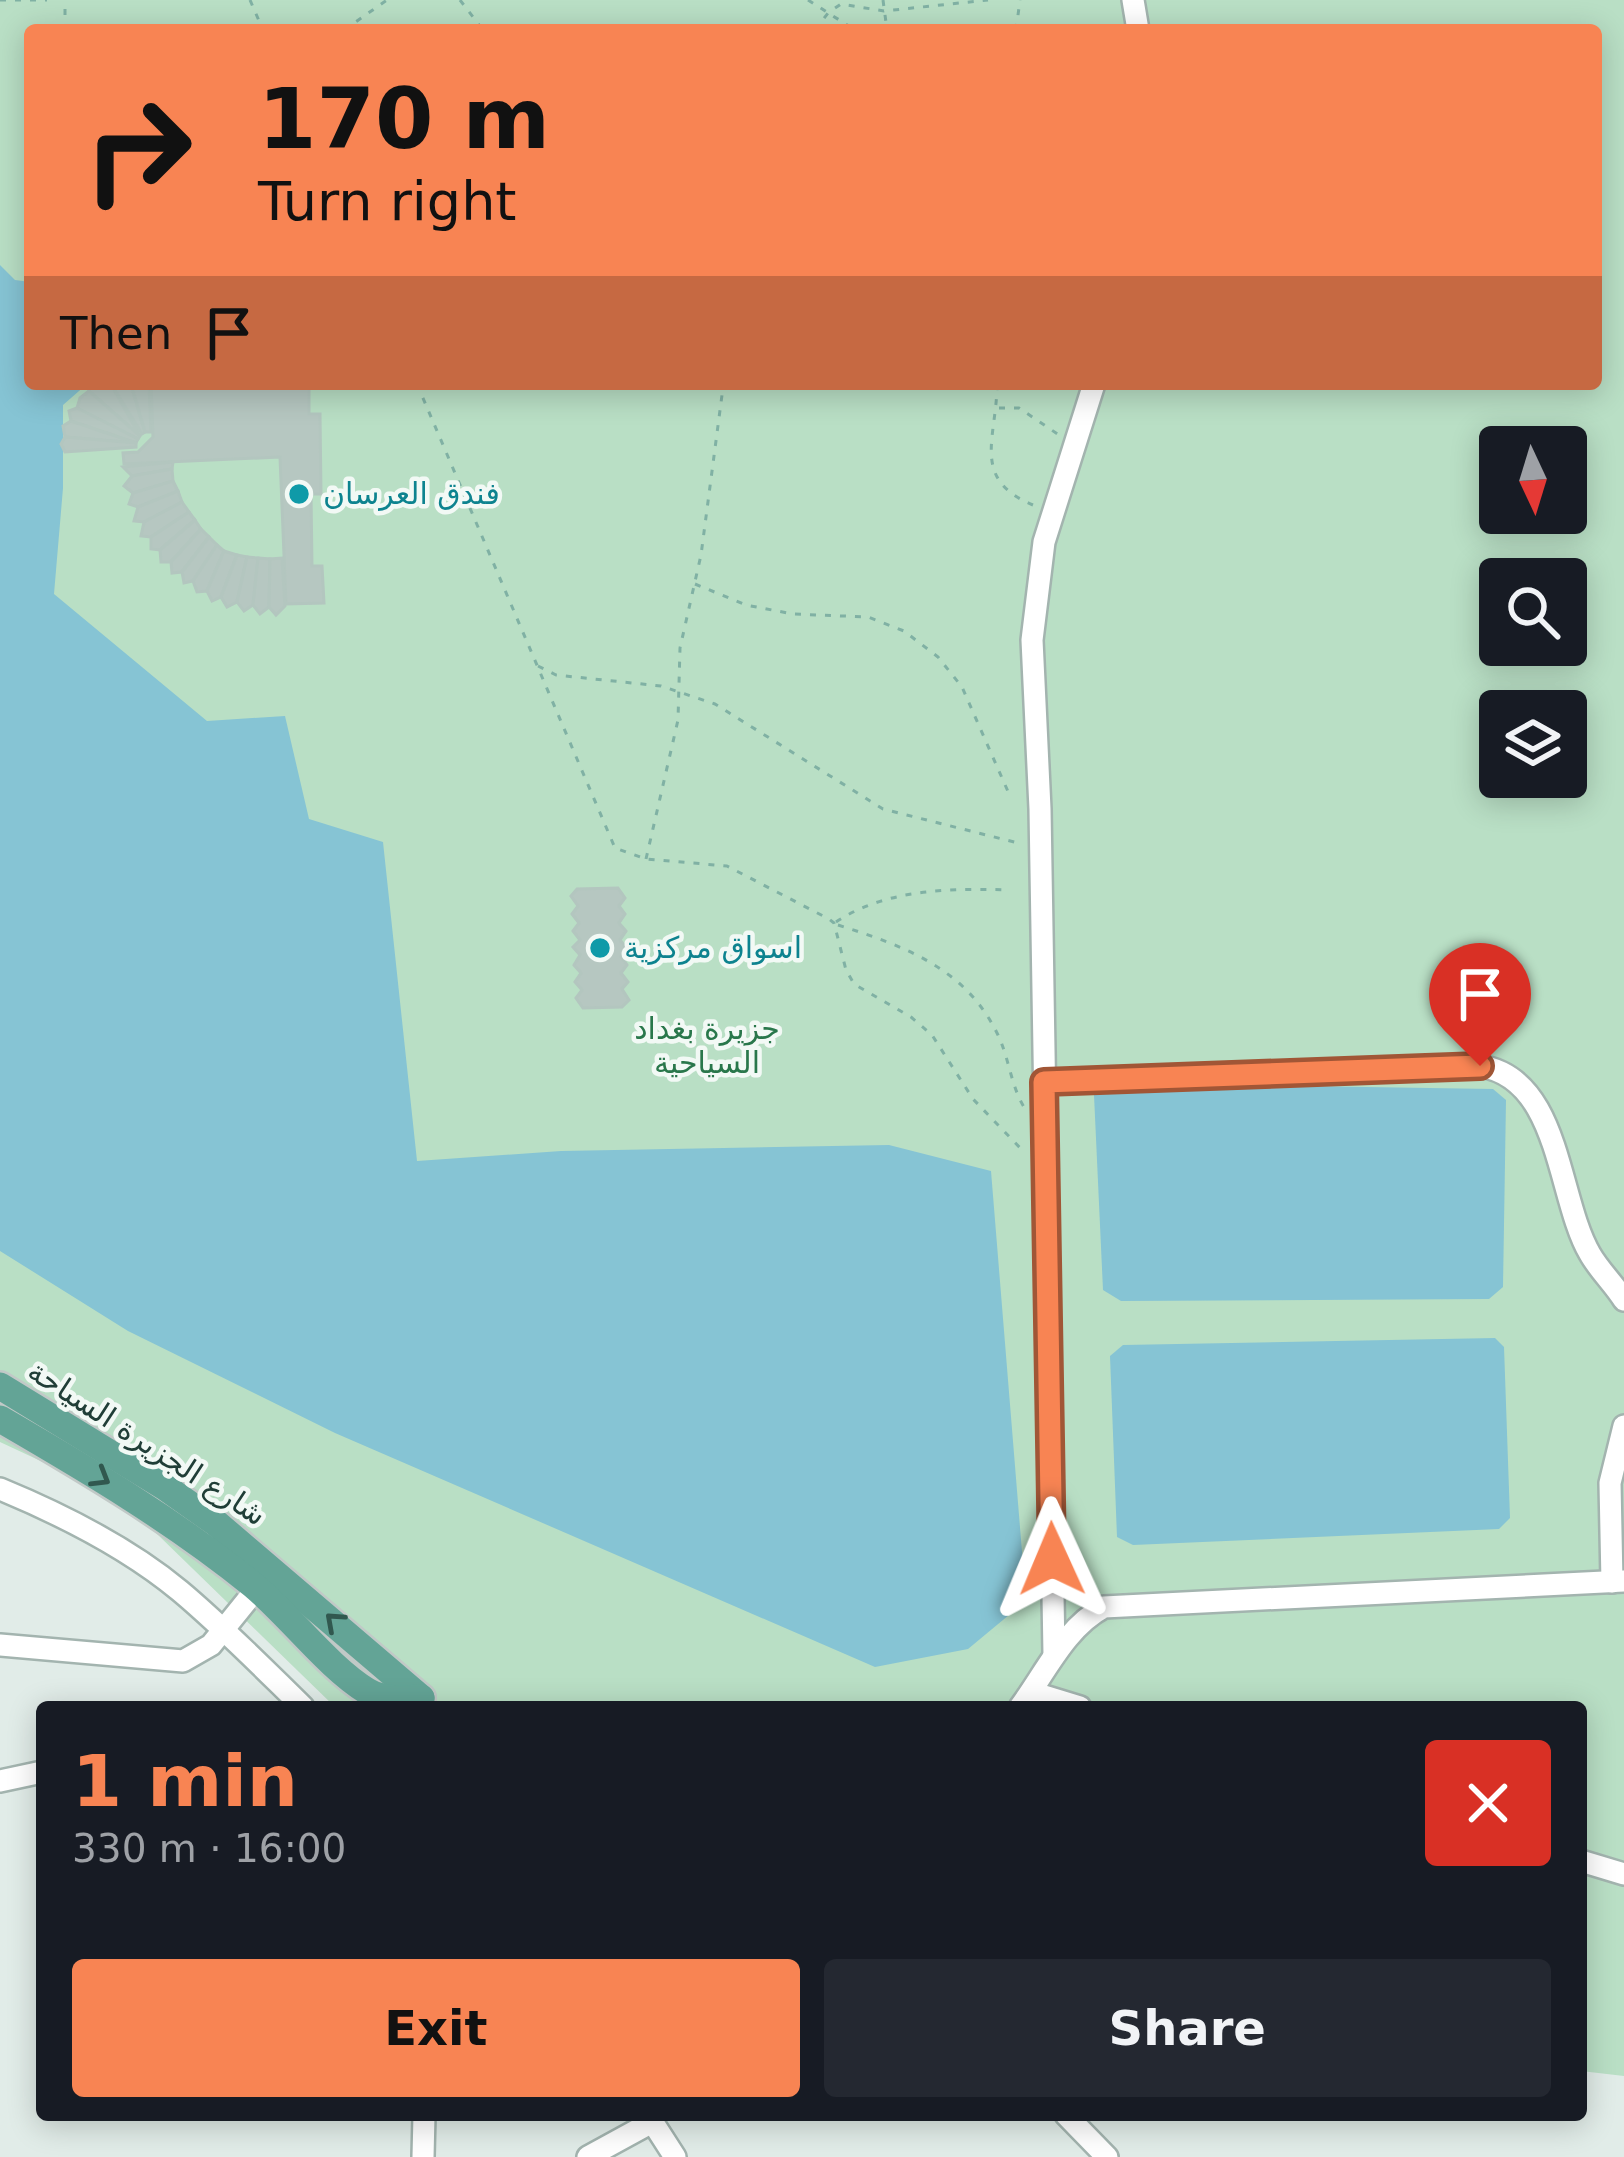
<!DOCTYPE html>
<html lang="en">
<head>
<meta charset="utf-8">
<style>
	:root { --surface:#171b24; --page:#242831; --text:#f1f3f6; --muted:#9ea1a6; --accent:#f88453 }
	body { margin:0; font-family:"DejaVu Sans","Noto Sans Arabic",sans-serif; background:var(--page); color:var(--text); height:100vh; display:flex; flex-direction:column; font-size:45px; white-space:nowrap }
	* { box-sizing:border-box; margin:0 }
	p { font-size:39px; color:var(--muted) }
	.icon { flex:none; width:66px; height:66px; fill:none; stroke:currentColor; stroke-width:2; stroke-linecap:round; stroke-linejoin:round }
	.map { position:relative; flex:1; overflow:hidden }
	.side { position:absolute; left:36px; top:1701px; width:1551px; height:420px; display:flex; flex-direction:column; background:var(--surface); border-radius:12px; box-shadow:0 6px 30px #0003 }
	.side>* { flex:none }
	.guide { position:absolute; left:24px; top:24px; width:1578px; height:366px; border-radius:12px; box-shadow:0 6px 30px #0003; background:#f88453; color:#111; overflow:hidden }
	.needle { width:78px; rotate:176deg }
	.controls { position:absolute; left:1479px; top:426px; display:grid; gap:24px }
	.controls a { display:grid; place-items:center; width:108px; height:108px; border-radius:12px; background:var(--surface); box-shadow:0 6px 30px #0003; font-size:60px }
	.pin { position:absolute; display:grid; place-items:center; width:102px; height:102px; color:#fff; margin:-123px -51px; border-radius:50% 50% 50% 0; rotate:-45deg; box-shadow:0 0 12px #0007 }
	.pin .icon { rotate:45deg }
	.me { position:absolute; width:132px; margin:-66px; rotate:359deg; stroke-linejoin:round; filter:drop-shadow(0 0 9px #0008) }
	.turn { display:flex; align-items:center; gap:42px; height:252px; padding:0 36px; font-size:54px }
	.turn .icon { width:156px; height:156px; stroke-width:2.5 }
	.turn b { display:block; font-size:84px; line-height:102px }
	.then { display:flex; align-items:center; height:114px; padding:0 36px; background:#0003; gap:24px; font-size:45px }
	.round { display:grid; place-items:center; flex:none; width:126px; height:126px; border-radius:12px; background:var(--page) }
	.overview { display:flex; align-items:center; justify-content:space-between; height:204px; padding:0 36px }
	h1 { font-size:72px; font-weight:800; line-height:90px; color:var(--accent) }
	.action { display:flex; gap:24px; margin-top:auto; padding:24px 36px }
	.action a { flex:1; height:138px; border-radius:12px; background:var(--accent); color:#111; font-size:48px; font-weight:800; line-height:138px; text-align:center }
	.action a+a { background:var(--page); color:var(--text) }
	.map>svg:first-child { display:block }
	.green { fill:#b9dfc5; fill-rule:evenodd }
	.water { fill:#86c4d4 }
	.building { fill:#b6c7c1; stroke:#b3c6bf; stroke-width:3 }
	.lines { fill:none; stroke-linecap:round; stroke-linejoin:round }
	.minor-casing { stroke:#a3b4af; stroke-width:26 }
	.major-casing { stroke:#c1c9c7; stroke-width:32 }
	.path { stroke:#80b1a4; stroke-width:3; stroke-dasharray:6 9; stroke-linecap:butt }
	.minor { stroke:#fff; stroke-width:21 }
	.major { stroke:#63a496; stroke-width:27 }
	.oneway { stroke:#31584f }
	.route-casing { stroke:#a15636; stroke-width:30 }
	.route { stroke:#f88453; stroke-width:21 }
	.culture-dot { fill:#0f9aa8; stroke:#f2f9f5; stroke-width:4.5 }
	.labels { text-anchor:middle; stroke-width:9; stroke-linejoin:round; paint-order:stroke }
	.culture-label { font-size:30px; fill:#0d838f; stroke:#f2f9f5; text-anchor:start }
	.park-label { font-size:30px; fill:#29774b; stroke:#f2f9f5 }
	.street-label { font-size:30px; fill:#203e37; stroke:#f2f9f5 }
</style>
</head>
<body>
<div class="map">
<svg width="1624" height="2157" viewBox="0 0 1624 2157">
	<rect width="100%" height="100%" fill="#e1ece8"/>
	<path class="green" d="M0,0H1624V2076L1581,2071V1707H335L120,1498L0,1442ZM30,30H1596V384H30ZM1500,447H1566V513H1500ZM1500,579H1566V645H1500ZM1500,711H1566V777H1500Z"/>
	<g class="water">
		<polygon points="0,265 15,280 30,282 30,384 87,384 63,405 63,488 54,594 207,721 285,716 309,819 383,842 417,1161 561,1151 889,1145 991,1171 1026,1601 968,1649 875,1667 335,1433 128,1331 0,1251"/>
		<polygon points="1112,1083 1493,1089 1506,1100 1503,1287 1489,1299 1121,1301 1103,1290 1094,1095"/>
		<polygon points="1495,1338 1504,1347 1510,1518 1499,1529 1133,1545 1117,1537 1110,1356 1123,1345"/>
	</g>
	<g class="building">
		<polygon points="92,384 111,384 140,436 89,391"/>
		<polygon points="111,384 131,384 145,432 142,434"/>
		<polygon points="131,384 149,384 151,432 145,432"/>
		<polygon points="151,384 309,384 309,414 320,414 321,494 311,494 312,566 322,566 324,603 286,604 280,457 124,464 123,453 138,452 153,437"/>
		<polygon points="89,391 140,436 138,439 77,408 80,398"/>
		<polygon points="77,408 138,439 136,443 71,421 69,411"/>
		<polygon points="71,421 136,443 65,437 63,426"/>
		<polygon points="65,437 136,443 136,447 65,452 61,444"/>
		<polygon points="173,462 172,469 132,476 123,467"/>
		<polygon points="172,469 173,481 133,493 124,486 132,476"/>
		<polygon points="173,481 178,491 138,507 129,504 133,493"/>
		<polygon points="178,491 182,502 144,522 134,521 138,507"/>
		<polygon points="182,502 189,512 151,537 141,536 144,522"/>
		<polygon points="189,512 195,520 160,550 151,549 151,537"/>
		<polygon points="195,520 201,529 171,562 161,562 160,550"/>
		<polygon points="201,529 209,537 182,572 172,573 171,562"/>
		<polygon points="209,537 217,545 193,581 184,583 182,572"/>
		<polygon points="217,545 224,551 207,591 197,592 193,581"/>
		<polygon points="224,551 237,555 221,597 212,601 207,591"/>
		<polygon points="237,555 247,557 237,602 227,607 221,597"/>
		<polygon points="247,557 258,558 253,605 244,611 237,602"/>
		<polygon points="258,558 270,559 269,607 260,614 253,605"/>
		<polygon points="282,558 285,606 276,615 269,607 270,559"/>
		<polygon points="618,888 625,898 619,906 625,914 619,923 626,931 620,940 627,949 621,956 627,965 621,973 628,982 622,989 629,1000 622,1007 583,1008 576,998 582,990 575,982 581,973 574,965 580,955 573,947 580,940 573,931 579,923 572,914 578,906 571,896 577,889"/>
	</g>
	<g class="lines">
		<defs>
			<g id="minor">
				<polyline points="1133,0 1138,30"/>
				<path d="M1044,1082L1480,1066C1561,1078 1557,1198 1590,1254C1599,1270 1614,1284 1624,1300"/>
				<path d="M0,1489C63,1515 127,1547 180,1591C223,1627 263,1668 303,1707"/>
				<polyline points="1612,1582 1610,1483 1624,1426"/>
				<polyline points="0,1645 183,1661 211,1645 257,1588"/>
				<polyline points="1054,1655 1040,809 1032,640 1044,542 1094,384"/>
				<polyline points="1031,1692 1080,1707"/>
				<path d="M1020,1707C1046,1672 1065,1628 1104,1607L1624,1581"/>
				<polyline points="0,1781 42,1772"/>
				<polyline points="1581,1861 1624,1874"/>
				<polyline points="648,2115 675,2157"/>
				<polyline points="1066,2115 1107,2157"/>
				<polyline points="423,2157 424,2115"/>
				<polyline points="588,2157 652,2122"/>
			</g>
			<g id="major">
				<polyline points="0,1386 165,1487 216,1523 421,1698"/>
				<path d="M0,1419C88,1470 174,1521 253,1585C290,1616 328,1667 367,1691C384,1701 402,1699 421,1698"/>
			</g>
		</defs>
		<use href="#minor" class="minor-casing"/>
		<use href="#major" class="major-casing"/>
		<g class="path">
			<polyline points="0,0 47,0"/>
			<polyline points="250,0 263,30"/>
			<polyline points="460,0 483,30"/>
			<polyline points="808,0 855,30"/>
			<polyline points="883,0 887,30"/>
			<polyline points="65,30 65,0"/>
			<polyline points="344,30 387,0"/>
			<polyline points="815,30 828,13 841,4 884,11 988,0"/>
			<polyline points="1016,30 1020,0"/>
			<polyline points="417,384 615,848 646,859 727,866 829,919 834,923 846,970 854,984 911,1017 932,1035 973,1099 1024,1152"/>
			<path d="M997,384C997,438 970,479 1033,505"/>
			<polyline points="999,408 1019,408 1059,435"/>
			<polyline points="695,584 746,605 793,614 868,617 904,631 938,657 962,687 1010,796"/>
			<polyline points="538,666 556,675 661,686 715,704 883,809 1022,844"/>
			<polyline points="646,859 678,720 680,648 701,555 722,395 729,384"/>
			<path d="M836,922C885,889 951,888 1009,890"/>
			<path d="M838,925C904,946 966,968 998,1035C1009,1058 1011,1086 1024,1107"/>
		</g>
		<use href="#minor" class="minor"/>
		<use href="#major" class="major"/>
	</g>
	<defs><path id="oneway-chevron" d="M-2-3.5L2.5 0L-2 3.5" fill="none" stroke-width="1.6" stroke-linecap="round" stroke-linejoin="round" transform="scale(3)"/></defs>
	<g class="oneway">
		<use href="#oneway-chevron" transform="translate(101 1478) rotate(31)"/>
		<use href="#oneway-chevron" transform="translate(334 1621) rotate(-138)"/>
	</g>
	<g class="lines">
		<defs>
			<polyline id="route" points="1052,1559 1044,1082 1480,1066"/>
		</defs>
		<use href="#route" class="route-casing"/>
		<use href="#route" class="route"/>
	</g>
	<g class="culture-dot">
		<circle cx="299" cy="494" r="12"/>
		<circle cx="600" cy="948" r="12"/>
	</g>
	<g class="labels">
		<g class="culture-label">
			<text x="323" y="504">فندق العرسان</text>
			<text x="624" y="958">اسواق مركزية</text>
		</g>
		<g class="park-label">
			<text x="707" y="1039">جزيرة بغداد<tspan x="707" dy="34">السياحية</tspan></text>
		</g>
		<g class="street-label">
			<text transform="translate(147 1443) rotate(33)" y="10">شارع الجزيرة السياحة</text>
		</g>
	</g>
</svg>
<div class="controls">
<a><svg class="needle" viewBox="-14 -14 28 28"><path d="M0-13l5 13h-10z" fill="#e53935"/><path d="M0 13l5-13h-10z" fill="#9ea1a6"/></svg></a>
<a><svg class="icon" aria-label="search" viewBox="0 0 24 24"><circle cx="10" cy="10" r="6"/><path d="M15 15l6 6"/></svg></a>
<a><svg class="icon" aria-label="layers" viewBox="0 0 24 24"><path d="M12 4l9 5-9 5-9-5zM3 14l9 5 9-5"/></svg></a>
</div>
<div class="pin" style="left:1480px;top:1066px;background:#d93025"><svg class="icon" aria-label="arrive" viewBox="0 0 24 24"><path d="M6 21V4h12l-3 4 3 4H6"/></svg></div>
<svg class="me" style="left:1052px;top:1559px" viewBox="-20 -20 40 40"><path d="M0-17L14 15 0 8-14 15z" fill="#f88453" stroke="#fff" stroke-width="4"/></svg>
<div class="guide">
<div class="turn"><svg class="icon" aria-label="right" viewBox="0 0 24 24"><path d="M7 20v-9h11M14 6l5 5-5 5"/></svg><div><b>170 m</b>Turn right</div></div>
<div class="then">Then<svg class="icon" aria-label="arrive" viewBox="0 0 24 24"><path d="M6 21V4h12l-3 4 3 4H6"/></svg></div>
</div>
<section class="side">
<div class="overview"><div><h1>1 min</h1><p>330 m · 16:00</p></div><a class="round" style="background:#d93025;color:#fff"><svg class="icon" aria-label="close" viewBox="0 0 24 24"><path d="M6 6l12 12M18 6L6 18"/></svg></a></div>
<div class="action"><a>Exit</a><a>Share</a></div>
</section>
</div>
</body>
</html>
